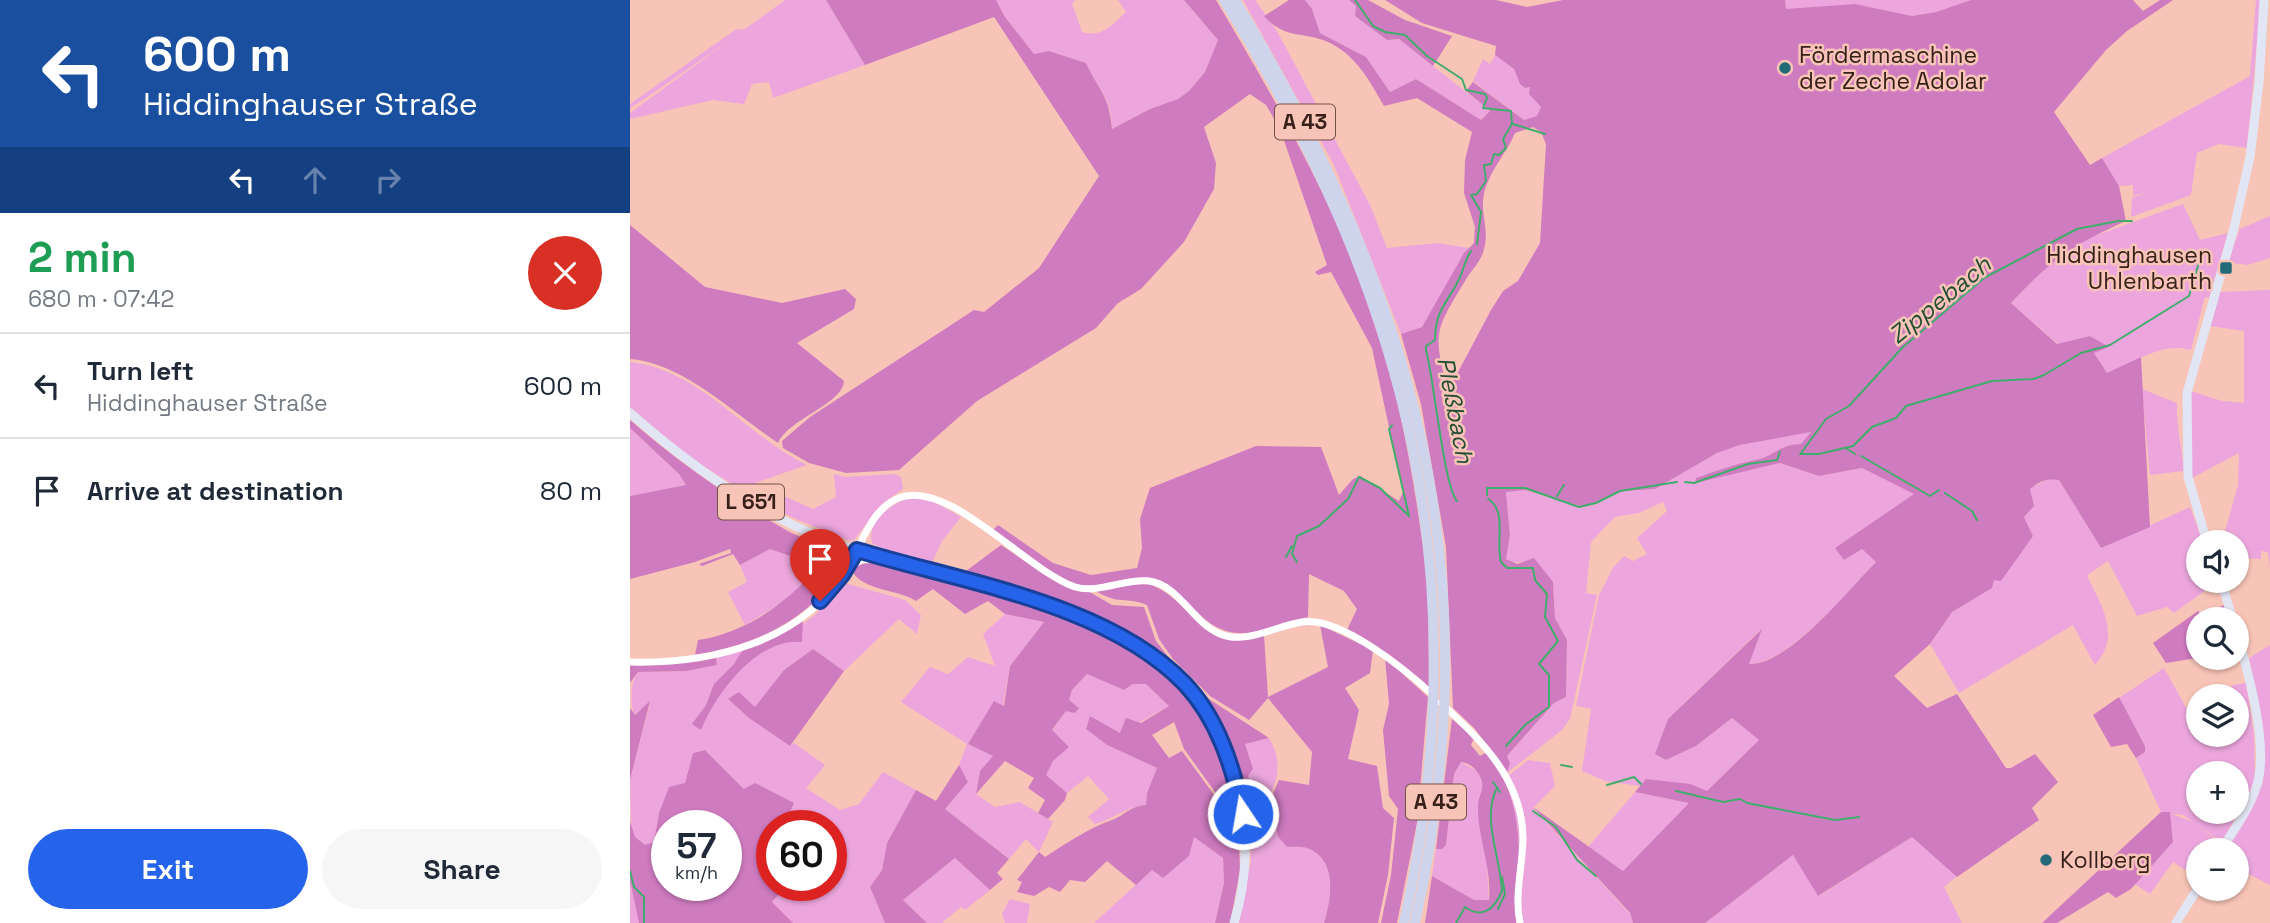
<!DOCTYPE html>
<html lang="en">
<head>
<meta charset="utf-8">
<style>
	:root { --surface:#fff; --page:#f6f6f7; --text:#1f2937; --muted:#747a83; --line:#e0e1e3; --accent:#2563eb }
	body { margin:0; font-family:"Space Grotesk",sans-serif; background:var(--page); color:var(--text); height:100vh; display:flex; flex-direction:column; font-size:26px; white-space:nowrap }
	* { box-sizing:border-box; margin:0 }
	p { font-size:23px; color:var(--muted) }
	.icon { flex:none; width:38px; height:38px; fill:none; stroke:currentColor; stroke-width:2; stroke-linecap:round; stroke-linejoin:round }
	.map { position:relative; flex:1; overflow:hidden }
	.sheet { display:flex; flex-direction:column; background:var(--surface); width:630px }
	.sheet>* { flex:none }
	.top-card { background:#1a4fa0; color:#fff; overflow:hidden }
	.tools { position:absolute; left:1556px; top:530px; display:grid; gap:14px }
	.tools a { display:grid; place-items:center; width:63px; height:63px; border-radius:50%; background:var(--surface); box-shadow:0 2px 5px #0004; font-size:35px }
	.speed { position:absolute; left:21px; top:810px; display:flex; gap:14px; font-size:35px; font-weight:700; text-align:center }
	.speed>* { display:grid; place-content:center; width:91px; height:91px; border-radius:50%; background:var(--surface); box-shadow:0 2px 5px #0004; line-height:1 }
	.speed small { font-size:18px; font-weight:400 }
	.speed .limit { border:10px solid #d22; background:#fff; color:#111 }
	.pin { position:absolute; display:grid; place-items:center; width:60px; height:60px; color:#fff; margin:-72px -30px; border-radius:50% 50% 50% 0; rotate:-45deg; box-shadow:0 0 7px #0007 }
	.pin .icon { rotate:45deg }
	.me { position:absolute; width:77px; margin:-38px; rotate:348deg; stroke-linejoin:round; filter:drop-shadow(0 0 5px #0008) }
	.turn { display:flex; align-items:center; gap:24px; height:147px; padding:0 28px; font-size:32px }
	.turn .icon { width:91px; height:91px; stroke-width:2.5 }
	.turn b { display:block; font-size:49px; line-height:60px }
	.lanes { display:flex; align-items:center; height:66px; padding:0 28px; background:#0003; justify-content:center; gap:35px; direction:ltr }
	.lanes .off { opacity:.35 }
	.round { display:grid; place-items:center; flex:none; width:74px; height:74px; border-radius:37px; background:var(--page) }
	.headline { display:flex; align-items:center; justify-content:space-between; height:119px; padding:0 28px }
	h1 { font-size:42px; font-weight:800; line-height:52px; color:#1e9e55 }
	.action { display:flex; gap:14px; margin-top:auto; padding:14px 28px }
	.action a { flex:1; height:80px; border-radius:42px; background:var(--accent); color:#fff; font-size:28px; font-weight:800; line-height:80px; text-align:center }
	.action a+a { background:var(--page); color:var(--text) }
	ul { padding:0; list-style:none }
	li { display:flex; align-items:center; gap:21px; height:105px; padding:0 28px; border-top:2px solid var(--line) }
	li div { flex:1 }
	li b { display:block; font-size:26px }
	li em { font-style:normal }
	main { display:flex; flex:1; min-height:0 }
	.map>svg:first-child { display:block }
	.green { fill:#eca6dd; fill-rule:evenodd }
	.forest { fill:#cf7bc0; fill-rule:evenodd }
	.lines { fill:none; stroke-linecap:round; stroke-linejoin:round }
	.stream { stroke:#41ad6d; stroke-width:2 }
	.minor { stroke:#fff; stroke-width:7 }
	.major { stroke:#e2e5f3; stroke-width:9 }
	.highway { stroke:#ced4eb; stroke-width:10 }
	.route-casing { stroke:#184099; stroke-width:18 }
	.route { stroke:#2563eb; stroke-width:12 }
	.poi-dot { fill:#236a78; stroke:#f8c4b7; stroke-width:2.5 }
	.labels { text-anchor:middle; stroke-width:5; stroke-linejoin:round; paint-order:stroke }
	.shield { fill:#f8c4b7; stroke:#725149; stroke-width:2 }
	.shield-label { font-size:21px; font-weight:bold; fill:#38201a }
	.poi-label { font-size:23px; fill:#38201a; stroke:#f8c4b7; text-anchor:start }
	.water-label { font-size:24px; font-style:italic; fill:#234e33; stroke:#f8c4b7 }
</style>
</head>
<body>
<main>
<section class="sheet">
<div class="top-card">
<div class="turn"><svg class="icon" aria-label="left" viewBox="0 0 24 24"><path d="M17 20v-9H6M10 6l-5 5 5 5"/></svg><div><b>600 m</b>Hiddinghauser Straße</div></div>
<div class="lanes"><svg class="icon" aria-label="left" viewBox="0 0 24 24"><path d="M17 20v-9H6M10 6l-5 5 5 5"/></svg><svg class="icon off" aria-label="ahead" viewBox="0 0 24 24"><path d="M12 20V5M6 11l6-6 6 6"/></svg><svg class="icon off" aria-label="right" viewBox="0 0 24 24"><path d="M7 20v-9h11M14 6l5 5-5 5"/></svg></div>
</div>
<div class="headline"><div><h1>2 min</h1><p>680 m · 07:42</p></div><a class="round" style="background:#d93025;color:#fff"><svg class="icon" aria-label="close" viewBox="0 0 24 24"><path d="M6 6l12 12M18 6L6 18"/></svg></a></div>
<ul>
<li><svg class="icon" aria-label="left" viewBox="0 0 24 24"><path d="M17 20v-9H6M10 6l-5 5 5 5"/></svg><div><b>Turn left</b><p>Hiddinghauser Straße</p></div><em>600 m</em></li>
<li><svg class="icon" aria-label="arrive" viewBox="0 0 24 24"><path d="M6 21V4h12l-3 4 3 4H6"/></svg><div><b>Arrive at destination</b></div><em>80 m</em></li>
</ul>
<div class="action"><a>Exit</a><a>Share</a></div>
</section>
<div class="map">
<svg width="1640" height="923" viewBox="0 0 1640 923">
	<rect width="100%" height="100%" fill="#f8c4b7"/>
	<g class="green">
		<polygon points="155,0 196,0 235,65 143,98 139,82 122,84 114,104 83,100 0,119 0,113"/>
		<path d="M366,0H446L442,3L452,32C472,38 482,25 496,12L488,0H554L588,40L575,72L559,91L548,99L520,109L482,129C482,97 468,90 456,63L419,51L404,54L375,17Z"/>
		<polygon points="613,0 625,0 647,31 741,207 757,248 808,243 839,248 792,327 771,334 704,165"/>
		<polygon points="675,0 719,0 726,6 725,16 757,40 769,39 860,111 851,120 786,79 760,92 736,57 690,33 682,9"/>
		<polygon points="1155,0 1341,0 1306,12 1282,16 1225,4 1156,10"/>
		<polygon points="1626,0 1631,0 1617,148 1589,144 1567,153 1561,195 1501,217 1502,198 1519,191 1503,196 1503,185 1489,186 1472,158 1620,76"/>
		<polygon points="116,29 16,98 0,108 0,104 105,30"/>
		<polygon points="865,55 884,69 890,84 895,88 901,87 900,94 912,107 908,116 894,120 843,81 853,59 860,64"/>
		<path d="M1553,204L1570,240L1598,233L1579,298L1575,297L1561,350C1532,341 1503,363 1477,374L1464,353L1478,347L1460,336L1428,344L1381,303L1419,263L1456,239Z"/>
		<polygon points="1640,216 1640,258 1617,265 1597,262 1610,229"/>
		<polygon points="1640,290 1640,568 1638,552 1631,551 1631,559 1614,558 1614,565 1607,566 1606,542 1592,542 1608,485 1609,453 1562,478 1561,391 1592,401 1614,403 1614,331 1579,326 1588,292"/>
		<path d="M0,362C70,369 116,436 177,465L125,483L183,509L206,497L204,474L215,477L265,474L271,477L273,489L252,504L224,540H217L161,517L118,494L57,456L0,407Z"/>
		<path d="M1512,389L1547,403C1546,425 1552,448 1554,471L1520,475Z"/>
		<polygon points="0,428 50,475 56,486 0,496"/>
		<path d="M1183,431L1171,444C1150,444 1143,457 1125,460C1105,464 1086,471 1066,478L1065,482L1150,463L1189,476L1232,468L1285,494L1205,548L1232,549L1246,562C1218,591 1159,664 1118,664L1130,630L1038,719L1026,753L1036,760L1066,746L1102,718L1129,740L1077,791L1016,779L1010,786L975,781L952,771L961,709L946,706L969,595L983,568L994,556L1003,561L1017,554L1007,538L1037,511L1033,502L1009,513L985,517L961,542L956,593L967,595L940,719L932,730L877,773V756L924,703L936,697L937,640L925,618L923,582L898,561L881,563L876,559L880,535L876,492L896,490L917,497L964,505L992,491L1025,489L1087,453L1110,445Z"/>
		<path d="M1418,479L1429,480L1471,548L1560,507L1573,542H1568V581L1587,582L1544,613L1537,607L1507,616L1478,561L1457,575C1471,606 1492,635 1465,665L1443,625L1329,693L1300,644L1322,612L1350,595L1403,536L1394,517L1399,489Z"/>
		<path d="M280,498L299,499L331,517L312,541L301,565L259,553L242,543C236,520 261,504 280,498Z"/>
		<polygon points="140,549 190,566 159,598 115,625 98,592 117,582 110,565"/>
		<path d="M215,583L275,600L291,615L287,634L269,619L214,671L183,649L154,670L125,708L98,699L119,718L160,746L164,743L195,765L176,788L210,810L229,804L253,772L286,790L257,843L252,870L240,887L255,923H163L142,902L156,886H201V826H162L156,822L163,803L114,789L75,750L63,753L55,783L29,813L24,842L31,923H0V880L3,889L0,780L20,703L4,715C0,701 0,684 8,672L56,671L87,664L86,657C119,650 154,639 181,618C194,609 202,592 215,583Z"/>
		<polygon points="375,614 414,622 380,666 373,707 364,702 338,744 364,756 350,771 346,794 365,807 390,802 423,822 409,852 396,839 379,859 315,809 338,782 329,765 337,744 271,702 300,667 318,674 338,657 365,666 353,634"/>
		<polygon points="1640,645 1640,885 1607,868 1606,850 1596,850 1633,783 1632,740 1619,658"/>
		<path d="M1534,668L1558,711L1568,703V735H1606V696H1595L1603,685L1616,683L1624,735L1625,782L1592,842L1565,824L1591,843L1587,850H1568V878L1543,862L1520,894L1505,884L1543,842L1540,813L1563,822L1553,815L1531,812L1506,758L1515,752V746L1489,698ZM1568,774H1606V812H1568Z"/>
		<path d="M457,674L494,690L503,684H516L539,706L490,733L460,717L456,728L477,745L527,768L517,793L516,805C497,806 484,819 465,824L458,817L479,799L458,776L437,793L415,775L423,760L439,747L422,731L436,711L449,708L439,700L442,690Z"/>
		<path d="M639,738C653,761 650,786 630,807L618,776L614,744Z"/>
		<polygon points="898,760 920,763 925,786 903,808 1000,914 1003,923 891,923 878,776"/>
		<polygon points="831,762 847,771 853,782 848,806 856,848 859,901 844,900 802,876 806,849 812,849 816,845 824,774"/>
		<polygon points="1005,792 1060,803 993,871 958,847"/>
		<path d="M639,800L648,837L657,847C663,847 673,846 679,849C708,861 701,900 694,923H609L621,860L619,815H628Z"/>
		<polygon points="563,836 593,858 594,883 585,923 464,923 522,870 533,878"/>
		<polygon points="1282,837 1327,876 1314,887 1332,923 1075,923 1163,855 1189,896"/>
		<polygon points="325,858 360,890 335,910 331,907 312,923 297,923 273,900"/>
		<polygon points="380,899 400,904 397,923 375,923 372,914"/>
	</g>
	<g class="forest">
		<path d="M196,0H366L375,17L404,54L419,51L456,63C470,93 479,94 482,129L520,109L548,99L559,91L575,72L588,40L554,0H586C644,98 702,198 740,307C768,386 783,472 794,555C800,598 798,644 799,687L745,645L717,630L727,609L714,591L679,574L678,617C627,630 603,650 561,607C551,596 542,584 528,580C506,573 481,585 459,586C429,586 385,548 362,531L368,525L423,563L461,575L507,568L512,548L510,519L520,488L626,446L691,447L709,495L723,479L730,476L769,501L773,492L742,348L701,272L688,275L685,272L697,265L650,129L636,105L620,94L574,127L586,163L584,189L554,242L511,289L488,303L466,328L347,401L269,470L216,473L179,463L153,448L152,441L180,417L344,310L354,312L409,268L469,176L364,17L235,65Z"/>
		<path d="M659,0H675L682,9L690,33L736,57L760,92L786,79L851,120L860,111L836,91L843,82L894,120L907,116L911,107L899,94L900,87L895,88L890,84L884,69L865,55L866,46L792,23L755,0H866L897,7L933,0H1155L1156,9L1225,4L1282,16L1306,12L1341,0H1503L1513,11L1530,0H1543L1497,31L1476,50L1424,112L1460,165L1472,158L1489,186L1496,221C1442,245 1421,260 1381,303L1427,344L1460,336L1479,347L1464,353L1477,373L1511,357L1520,527L1471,548L1429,480C1416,478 1410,481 1400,489L1404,506L1394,517L1403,536L1371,581L1364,580L1362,588L1322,612L1300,644L1264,676L1297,708L1327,694L1376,768H1381L1405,754L1428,782L1402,808L1409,820L1327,877L1282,837L1188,896L1163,855L1075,923H1003L1000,913L903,807L993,871L1059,803L1005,792L1016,779L1060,784L1077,791L1129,740L1102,718L1066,746L1036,760L1025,754L1038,719L1132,629L1119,664C1159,665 1218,590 1246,562L1232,549L1214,560L1205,548L1284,494L1232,468L1189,476L1150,463L1065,483L1066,478C1086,471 1105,464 1125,460C1143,457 1150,444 1171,444L1181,432L1110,445L1087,453L1025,489L992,491L954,507L896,490L876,492L880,535L876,559L887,564L904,558L923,582L925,618L937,640L936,697L924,703L877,756L880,763L877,773L845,729L823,708L816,547L791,404L771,334L792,327L834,253L844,243L845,227L834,193L835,160L842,132L787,98L754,106C740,82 728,58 702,44C675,30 656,41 634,16ZM903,127L911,132L916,144L910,243L888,281L873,291L861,310L818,391C803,333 804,332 835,281C842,269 851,262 854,249C859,231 852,218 853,201C855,175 876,155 885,133Z"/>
		<polygon points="719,0 738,0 775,20 822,36 803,66 769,39 757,40 725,16 726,6"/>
		<path d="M0,225L75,287L152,303L215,289L226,299L224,309L167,343L214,381C213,404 158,419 148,443C104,414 54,363 0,359Z"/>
		<path d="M0,420C49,463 100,498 156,530C172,540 203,544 212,561C212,573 203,580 196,589C162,629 116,646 65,655L68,640C116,633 158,602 189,566L140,549L110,565L103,554L72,566L69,564L101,553L100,549L65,562L0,579V496L56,485L49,474L0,428Z"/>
		<path d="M371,545L415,575L458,591L482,605L514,607L526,641L543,663L579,699L639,738L615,744L623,769L618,776L630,807L627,812L618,813C580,646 479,620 332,574Z"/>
		<path d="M229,563H241C379,602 532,608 596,760C602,775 604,795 608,811L600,810L593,803L554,749L544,722L522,735L539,758L552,751L598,814L608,816L610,871L600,923H585L594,883L593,858L564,837L559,856L533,878L522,870L506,885L477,861L455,882L440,880L430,892L419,887L404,896L387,892L392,882L387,880L409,852L415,857C437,843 457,829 482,820C495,815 500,806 516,805L517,793L527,768L477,745L456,729L460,716L490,733L496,718L511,723L539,706L516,684H503L494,690L457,674L442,690L439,700L449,708L445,713L436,711L422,730L439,747L423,761L416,775L437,793L435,800L418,819L408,813L415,800L398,788L404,778L375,761L346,794L350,771L363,756L338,744L364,701L374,706L380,666L414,622L375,614L358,601L335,614L303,589L286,601C270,590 232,590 223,572Z"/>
		<path d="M516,583C568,600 564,655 634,635L638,697L698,667L690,625L743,650L740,673L715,688L729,710L718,759L747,766L753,808L764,818L758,875L748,923H694C701,900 708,861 679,849C673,846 663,847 657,847L648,837L640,800L649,780L679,785L682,752L638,698L619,720L580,696L543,659L529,639L517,605C496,596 489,606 464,590Z"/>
		<polygon points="1594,605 1598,619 1568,620 1568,658 1584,658 1583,660 1567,658 1536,663 1523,643 1568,611 1572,616"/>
		<path d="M173,619L172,642C128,637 86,693 71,730L62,724L76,705L84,684L104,664L112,651L158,630Z"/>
		<polygon points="183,649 214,671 160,746 119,718 98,699 109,692 125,707 154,670"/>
		<polygon points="86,657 87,665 56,671 8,672 0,683 0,665"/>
		<polygon points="755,658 798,697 787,823 767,923 751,923 761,875 768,809 759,796 753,730 759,704"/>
		<polygon points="1489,697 1515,746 1515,752 1506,758 1497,744 1481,747 1463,715"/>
		<polygon points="20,701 0,780 0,708 5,715"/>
		<path d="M822,719L844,738L841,745L850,756L857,752C897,803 889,862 888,923H795L802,876L844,900H859C862,867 847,836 848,806C848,797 855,787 851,779C848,770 840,763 831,762L824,774L816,845L812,849H806Z"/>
		<path d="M75,750L114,789L125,783L164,803L156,822L162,826H142V886H156L142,902L163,923H9L0,880V821L5,837L15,845L24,842L29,813L39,787L55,783L63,753ZM37,826H96V886H37Z"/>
		<polygon points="329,765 338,782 315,809 379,859 367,873 373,879 360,890 325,858 273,900 297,923 255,923 240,887 252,870 257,843 286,790 306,801"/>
		<polygon points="1531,812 1540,812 1543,842 1501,889 1486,898 1478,892 1427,923 1412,923"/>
	</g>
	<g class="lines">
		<g class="stream">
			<polyline points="725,0 743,26 755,32 775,35 797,56 832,79 836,90 855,94 857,98 853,108 881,111 882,124 873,139 876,148 869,155 864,154 861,164 854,165 856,181 847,194 841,195 851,212 847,244"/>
			<polyline points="883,124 915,134"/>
			<polyline points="1217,449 1225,454"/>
			<polyline points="1171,453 1196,419 1219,406 1272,348 1354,278 1447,229 1488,221 1502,221"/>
			<polyline points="1170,454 1189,454 1223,446 1242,427 1266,418 1276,406 1362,381 1404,379 1414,375 1451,353 1480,345 1559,296 1571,256"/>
			<polyline points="1231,456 1300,496 1309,490"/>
			<polyline points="1055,482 1064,483 1118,464 1147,460 1150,452"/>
			<polyline points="1315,493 1342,511 1347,520"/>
			<polyline points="857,495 857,488 895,488 949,507 966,503 990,491 1047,482"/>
			<polyline points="927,496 934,485"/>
			<path d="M858,499C878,511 865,542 871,562L877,568H903L905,580L917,594L915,617L928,641L909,664L919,675V707L895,725L876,746"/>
			<path d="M827,501C814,487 804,379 796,350V346L805,340C805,309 818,303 830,277C834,268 835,260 841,251"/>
			<polyline points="656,557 662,546"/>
			<polyline points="667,562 662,554 667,536 689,526 718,499 729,477 750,488 779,516 759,429 762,425"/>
			<polyline points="931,765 942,767"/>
			<polyline points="863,782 870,792"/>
			<polyline points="977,785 1004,777 1011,784"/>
			<polyline points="1046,791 1093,802 1110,799 1117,803 1205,820 1229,817"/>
			<polyline points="903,811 926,827 947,860 966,876"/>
			<polyline points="0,871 4,887 14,897 14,923"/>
			<polyline points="868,909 875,894 872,877"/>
			<path d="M826,923L835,907C852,919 864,910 872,891C871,859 851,818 867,788"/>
		</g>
		<g class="minor">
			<polyline points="185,537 213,553 218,566"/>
			<polyline points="218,567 232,560 250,559"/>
			<path d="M0,662C81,664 173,643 218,567C232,543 242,507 271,497C321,481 396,570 445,587C469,594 495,578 519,581C549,585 562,622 590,634C616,645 645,626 672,622C710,616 776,670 803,695"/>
			<path d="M811,703C851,740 892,779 893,837C893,865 884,895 890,923"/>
		</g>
		<g class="major">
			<path d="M0,413C59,465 126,513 200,541C342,594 546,597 601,767C618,818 620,871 604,923"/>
			<polyline points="1577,542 1558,477 1557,393 1604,228 1620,157 1629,83 1634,0"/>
			<polyline points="1591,581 1603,620"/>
			<path d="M1591,850C1604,830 1620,808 1627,785C1639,745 1618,671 1606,631"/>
			<polyline points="1546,923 1568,888"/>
		</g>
		<g class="highway">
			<path d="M594,0C777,296 851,578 774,923"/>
			<path d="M605,0C787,302 862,573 785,923"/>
		</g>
	</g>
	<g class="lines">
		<defs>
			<path id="route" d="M190,601L212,575L227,550C331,582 477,603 555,684C588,719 603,767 613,814"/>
		</defs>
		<use href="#route" class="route-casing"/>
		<use href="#route" class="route"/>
	</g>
	<g class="poi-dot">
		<circle cx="1155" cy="68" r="7"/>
		<rect x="1589" y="261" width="14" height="14" rx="3.5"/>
		<circle cx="1416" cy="860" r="7"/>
	</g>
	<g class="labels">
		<g class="shield">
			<rect x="645" y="104.5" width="60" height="35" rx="5"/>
			<rect x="88" y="484.5" width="66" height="35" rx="5"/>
			<rect x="776" y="784.5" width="60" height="35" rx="5"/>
		</g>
		<g class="shield-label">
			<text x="675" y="129">A 43</text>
			<text x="121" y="509">L 651</text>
			<text x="806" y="809">A 43</text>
		</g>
		<g class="poi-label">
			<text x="1169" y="63">Fördermaschine<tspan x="1169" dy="26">der Zeche Adolar</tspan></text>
			<text x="1582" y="263" text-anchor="end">Hiddinghausen<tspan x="1582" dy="26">Uhlenbarth</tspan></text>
			<text x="1430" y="868">Kollberg</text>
		</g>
		<g class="water-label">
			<text transform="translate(1310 300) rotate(-39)" y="8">Zippebach</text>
			<text transform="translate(825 410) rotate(79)" y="8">Pleßbach</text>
		</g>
	</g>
</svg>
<div class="tools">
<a><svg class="icon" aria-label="sound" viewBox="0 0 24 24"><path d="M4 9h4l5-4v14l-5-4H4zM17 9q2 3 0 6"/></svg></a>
<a><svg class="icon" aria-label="search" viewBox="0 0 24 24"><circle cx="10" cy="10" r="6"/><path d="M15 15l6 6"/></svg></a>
<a><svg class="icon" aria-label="layers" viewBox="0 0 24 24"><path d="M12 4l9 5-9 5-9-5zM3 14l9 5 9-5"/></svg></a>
<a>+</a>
<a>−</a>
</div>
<div class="speed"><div>57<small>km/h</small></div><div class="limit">60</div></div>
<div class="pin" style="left:190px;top:601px;background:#d93025"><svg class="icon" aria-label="arrive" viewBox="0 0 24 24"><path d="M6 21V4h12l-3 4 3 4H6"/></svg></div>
<svg class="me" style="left:613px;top:814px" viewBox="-20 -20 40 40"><circle r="17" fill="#2563eb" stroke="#fff" stroke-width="3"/><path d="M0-11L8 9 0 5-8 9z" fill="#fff"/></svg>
</div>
</main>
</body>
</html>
